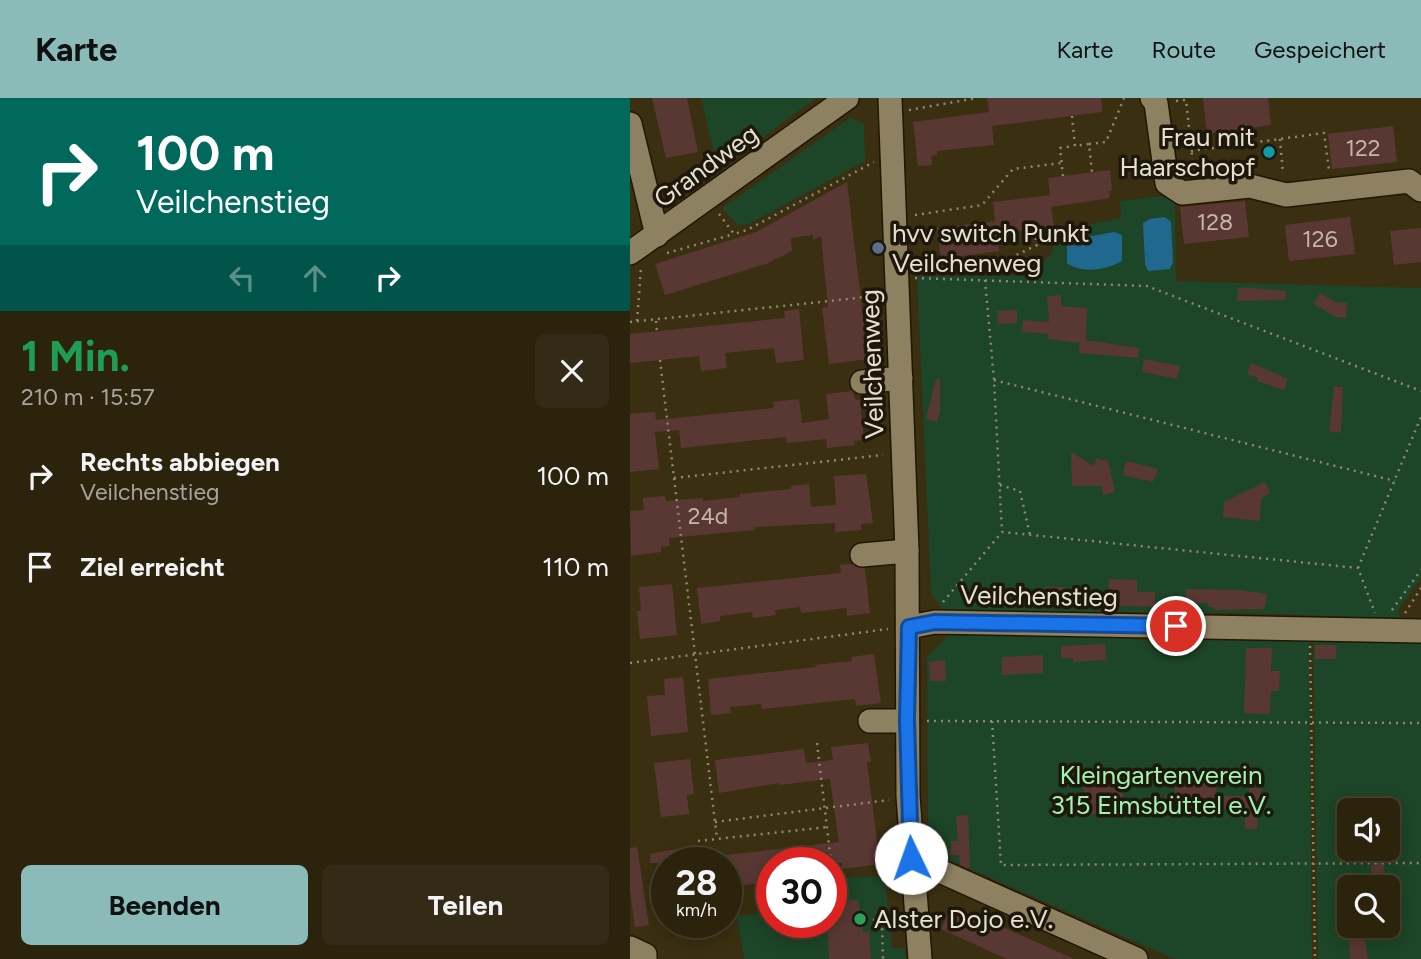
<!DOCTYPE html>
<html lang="de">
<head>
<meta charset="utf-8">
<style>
	:root { --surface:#2c230d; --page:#342b16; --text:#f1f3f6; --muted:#a6a49d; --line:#48402e; --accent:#8bbbb9 }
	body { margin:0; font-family:Figtree,sans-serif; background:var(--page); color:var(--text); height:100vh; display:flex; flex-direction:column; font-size:26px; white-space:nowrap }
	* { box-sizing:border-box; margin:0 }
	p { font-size:23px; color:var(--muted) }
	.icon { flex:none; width:38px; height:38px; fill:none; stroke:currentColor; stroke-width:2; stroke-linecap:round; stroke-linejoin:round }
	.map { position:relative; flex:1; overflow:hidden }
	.details { display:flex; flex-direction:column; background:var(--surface); width:630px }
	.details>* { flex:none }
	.hud { background:#00695c; color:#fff; overflow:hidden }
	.fabs { position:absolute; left:707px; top:700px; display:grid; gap:14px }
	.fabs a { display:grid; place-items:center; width:63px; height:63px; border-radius:10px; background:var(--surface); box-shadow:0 4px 18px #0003,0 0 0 2px var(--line); font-size:35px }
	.speed { position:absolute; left:21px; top:749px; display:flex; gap:14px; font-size:35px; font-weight:700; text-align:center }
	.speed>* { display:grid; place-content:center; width:91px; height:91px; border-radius:50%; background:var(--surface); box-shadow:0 4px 18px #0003,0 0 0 2px var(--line); line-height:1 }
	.speed small { font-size:18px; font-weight:400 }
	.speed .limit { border:10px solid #d22; background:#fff; color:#111 }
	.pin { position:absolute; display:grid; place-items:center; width:60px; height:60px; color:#fff; margin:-30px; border:4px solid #fff; border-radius:50%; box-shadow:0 2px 7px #0007 }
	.me { position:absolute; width:77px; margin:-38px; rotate:357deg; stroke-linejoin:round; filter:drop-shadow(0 0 5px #0008) }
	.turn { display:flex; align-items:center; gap:24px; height:147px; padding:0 21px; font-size:32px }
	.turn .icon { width:91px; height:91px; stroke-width:2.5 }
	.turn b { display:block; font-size:49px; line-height:60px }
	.lanes { display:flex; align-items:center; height:66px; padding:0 21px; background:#0003; justify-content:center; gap:35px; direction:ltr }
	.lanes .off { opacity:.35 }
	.round { display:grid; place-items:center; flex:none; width:74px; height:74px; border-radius:10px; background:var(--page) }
	.summary { display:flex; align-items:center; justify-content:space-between; height:119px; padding:0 21px }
	h1 { font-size:42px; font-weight:700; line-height:52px; color:#1e9e55 }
	.primary-button { display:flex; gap:14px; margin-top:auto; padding:14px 21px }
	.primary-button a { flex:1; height:80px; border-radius:10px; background:var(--accent); color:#111; font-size:28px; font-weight:700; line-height:80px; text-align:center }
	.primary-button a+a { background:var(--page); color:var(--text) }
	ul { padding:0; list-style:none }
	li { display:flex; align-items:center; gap:21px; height:91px; padding:0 21px }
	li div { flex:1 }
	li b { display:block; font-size:26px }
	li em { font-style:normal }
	header { display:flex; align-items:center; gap:42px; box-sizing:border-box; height:98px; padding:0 35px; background:var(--accent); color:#111 }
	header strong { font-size:33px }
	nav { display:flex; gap:38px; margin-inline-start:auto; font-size:24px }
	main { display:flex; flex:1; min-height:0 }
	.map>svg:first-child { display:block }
	.green { fill:#1d4527; fill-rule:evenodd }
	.water { fill:#21688f }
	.building { fill:#593833 }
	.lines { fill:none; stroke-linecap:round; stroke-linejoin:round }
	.minor-casing { stroke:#211700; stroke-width:26 }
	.path { stroke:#908870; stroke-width:2.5; stroke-dasharray:2 5; stroke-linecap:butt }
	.minor { stroke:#8d8161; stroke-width:23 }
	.route-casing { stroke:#114b97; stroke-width:18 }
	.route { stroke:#1a73e8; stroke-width:12 }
	.culture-dot { fill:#0f9aa8; stroke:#1d180b; stroke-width:2.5 }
	.service-dot { fill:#5c6f8a; stroke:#1d180b; stroke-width:2.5 }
	.leisure-dot { fill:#2e9e5b; stroke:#1d180b; stroke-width:2.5 }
	.labels { text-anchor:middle; stroke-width:7; stroke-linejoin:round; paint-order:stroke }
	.number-label { font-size:23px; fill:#c3b6a7 }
	.poi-label { font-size:26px; fill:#e6e0ce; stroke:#1d180b; text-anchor:start }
	.street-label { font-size:26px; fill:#e6e0ce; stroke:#1d180b }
	.park-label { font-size:26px; fill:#a0f3b0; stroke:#1d180b }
</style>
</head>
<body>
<header>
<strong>Karte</strong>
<nav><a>Karte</a><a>Route</a><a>Gespeichert</a></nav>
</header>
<main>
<section class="details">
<div class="hud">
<div class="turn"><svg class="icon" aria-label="right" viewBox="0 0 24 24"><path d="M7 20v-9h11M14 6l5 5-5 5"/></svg><div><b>100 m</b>Veilchenstieg</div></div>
<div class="lanes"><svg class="icon off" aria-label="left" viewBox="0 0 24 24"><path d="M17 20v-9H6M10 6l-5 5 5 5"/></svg><svg class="icon off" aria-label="ahead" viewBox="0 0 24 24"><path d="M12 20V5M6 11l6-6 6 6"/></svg><svg class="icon" aria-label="right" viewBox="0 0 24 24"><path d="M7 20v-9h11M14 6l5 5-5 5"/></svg></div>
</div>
<div class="summary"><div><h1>1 Min.</h1><p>210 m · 15:57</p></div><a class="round"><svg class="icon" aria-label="close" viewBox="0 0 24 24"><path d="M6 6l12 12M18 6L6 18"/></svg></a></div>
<ul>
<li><svg class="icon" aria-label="right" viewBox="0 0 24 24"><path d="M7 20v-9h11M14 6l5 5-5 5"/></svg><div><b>Rechts abbiegen</b><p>Veilchenstieg</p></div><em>100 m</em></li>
<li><svg class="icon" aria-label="arrive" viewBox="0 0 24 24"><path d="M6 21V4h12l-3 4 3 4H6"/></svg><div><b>Ziel erreicht</b></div><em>110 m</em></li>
</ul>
<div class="primary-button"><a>Beenden</a><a>Teilen</a></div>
</section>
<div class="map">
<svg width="791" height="861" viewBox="0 0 791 861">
	<rect width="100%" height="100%" fill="#3a2f11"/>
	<g class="green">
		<polygon points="71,0 186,0 88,73"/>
		<polygon points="221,19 234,27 235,63 119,126 108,127 92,110"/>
		<polygon points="529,98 545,103 546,183 791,190 791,480 768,512 771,521 618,515 315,514 301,496 287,178 400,178 423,154 421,134 491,120 490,103"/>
		<polygon points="322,534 478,536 505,542 679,541 682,861 544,861 311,758 298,736 297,559"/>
		<path d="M683,535L791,539V861H688ZM719,712H758V751H719ZM719,789H758V828H719Z"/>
		<polygon points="255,778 262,850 275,850 276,861 114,861 107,818 142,814 142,824 201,824 201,786 211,780"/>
	</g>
	<g class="water">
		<polygon points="535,119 541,124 543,164 540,171 518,173 515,166 513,125 520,121"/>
		<path d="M484,134L492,137V163C477,172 451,176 437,165V148L441,142Z"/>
	</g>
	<g class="building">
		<polygon points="22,0 57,0 68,54 36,60"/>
		<polygon points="357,0 471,0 472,14 362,28 364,47 307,53 307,57 301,58 302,67 288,68 283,24 359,14"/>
		<polygon points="573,0 638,0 641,27 577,36"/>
		<polygon points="763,28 767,64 702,71 698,36"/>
		<polygon points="480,72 482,93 479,93 480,100 421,109 424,128 367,136 369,153 311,161 307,130 365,123 363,104 420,97 418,80"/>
		<polygon points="217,84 238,261 199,266 192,210 198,209 191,138 183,142 183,137 161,140 162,153 136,166 35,197 25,166 126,134"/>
		<polygon points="615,103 619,139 554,146 550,109"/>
		<polygon points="720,119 725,156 659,163 655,127"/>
		<polygon points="791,130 791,164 764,167 760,133"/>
		<polygon points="608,189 656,193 656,202 607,203"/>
		<polygon points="690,195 705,204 717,205 716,220 706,219 683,206"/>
		<polygon points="431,197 431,208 457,210 456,242 509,250 508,260 449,255 450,245 418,241 419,236 392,234 393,222 419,224 417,198"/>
		<polygon points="169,211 174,262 146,265 144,250 95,255 97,270 71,273 69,258 0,265 0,236 155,220 154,213"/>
		<polygon points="387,212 387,225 368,226 367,213"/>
		<polygon points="514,261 550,268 547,281 512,274"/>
		<polygon points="621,265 658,281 654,292 627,283 628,280 617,276"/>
		<polygon points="306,281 310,281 310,311 307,324 296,321"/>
		<polygon points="704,288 713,289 711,335 699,333"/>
		<polygon points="222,293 226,302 230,301 234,342 224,343 225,347 197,350 196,341 157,345 156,339 51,350 49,332 25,334 29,371 0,374 0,316 25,314 26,322 144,310 143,304 169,301 172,325 199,321 196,296"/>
		<polygon points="441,354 464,368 466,360 478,363 485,394 473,397 472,388 442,388"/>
		<polygon points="496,363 528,371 523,384 493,377"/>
		<polygon points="236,376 243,425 231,426 231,432 205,434 205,425 125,429 125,432 39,440 40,448 31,449 31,454 1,458 0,413 14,412 13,400 35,398 36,403 73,400 73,403 110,399 110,396 161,391 161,388 179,386 181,409 206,407 204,378"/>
		<polygon points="635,384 640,395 631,400 630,423 593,419 594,404"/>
		<polygon points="221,466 235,471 240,515 217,518 216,510 171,515 170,509 145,512 146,517 123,520 122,514 90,518 90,523 71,526 67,490 211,475 210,467"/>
		<polygon points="479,481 507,482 507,494 525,494 525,509 464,507 462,510 451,504 457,490 478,501"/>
		<polygon points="42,486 47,537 10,541 7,513 11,513 9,489"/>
		<rect x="415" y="489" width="21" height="21"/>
		<polygon points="556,491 610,492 637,496 634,511 584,512 584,509 578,509 578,505 556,505"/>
		<polygon points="475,546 476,562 443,564 443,560 431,560 431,548"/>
		<rect x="685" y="547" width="21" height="14"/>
		<polygon points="616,550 642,550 641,573 650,573 649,593 641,593 640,616 614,615"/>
		<polygon points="244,556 251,605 226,608 225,601 132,611 131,606 100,609 101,615 81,617 78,581 186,569 185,567 222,563 221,559"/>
		<polygon points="413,557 413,575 372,577 372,559"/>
		<polygon points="315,562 316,583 300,583 299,564"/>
		<polygon points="53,579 58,634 21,638 17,598 35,597 34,581"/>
		<polygon points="238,645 241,664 237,664 250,766 212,771 212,765 142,765 142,784 96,789 96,757 209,744 200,681 149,687 149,685 89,695 85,662 174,651 176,665 203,662 201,649"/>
		<polygon points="60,661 64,696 57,697 59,716 31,719 24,665"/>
		<polygon points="558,674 558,678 586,677 586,698 619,698 619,690 631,690 631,702 627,702 627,731 615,731 615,711 563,710 563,719 549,719 549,713 527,713 527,699 545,699 545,675"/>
		<polygon points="493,683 493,716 454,716 454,684"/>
		<polygon points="338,717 340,769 337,770 330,767 329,757 320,757 321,743 328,743 326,718"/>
		<polygon points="7,749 19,827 5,829 0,793 0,750"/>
		<polygon points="47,751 47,753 62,751 64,765 20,765 20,756"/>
		<polygon points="742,751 755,751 753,786 741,786"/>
		<polygon points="228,802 233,834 239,833 241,861 199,861 198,834 199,824 201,824 201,803"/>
		<polygon points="322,807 359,823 444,861 377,861 311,831"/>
		<polygon points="719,837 734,837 738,861 720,861"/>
	</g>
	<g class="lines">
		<defs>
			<g id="minor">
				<polyline points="260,0 277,453 278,698 290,861"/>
				<polyline points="522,0 526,5 537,85 552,95 620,88 656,97 779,83 791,92"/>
				<polyline points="0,26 27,137"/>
				<polyline points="0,155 217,0"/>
				<polyline points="232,284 271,280"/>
				<polyline points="232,457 277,453"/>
				<polyline points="279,529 305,524 791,533"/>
				<polyline points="240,623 277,623"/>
				<polyline points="281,760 506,861"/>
				<polyline points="0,850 15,857 15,861"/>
			</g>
		</defs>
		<use href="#minor" class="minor-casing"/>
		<g class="path">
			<polyline points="546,3 556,2 564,76"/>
			<polyline points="279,12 347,0"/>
			<polyline points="442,18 445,48 459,46 462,74"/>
			<polyline points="650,41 653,76"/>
			<polyline points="459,46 476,44 494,0"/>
			<polyline points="561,53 694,35 699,72"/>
			<polyline points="433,78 430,50 444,48"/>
			<polyline points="89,116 104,136 117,132 244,64"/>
			<polyline points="285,117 352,107 383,71 431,65"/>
			<polyline points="37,155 104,136"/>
			<polyline points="330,159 331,169"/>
			<polyline points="284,171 366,167 407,147 404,131"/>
			<polyline points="285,180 517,188 791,293"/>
			<polyline points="355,182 364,282 372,434"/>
			<polyline points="7,223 11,170"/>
			<polyline points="26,223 27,233"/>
			<polyline points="0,224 228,200 247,196"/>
			<polyline points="30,262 87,741"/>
			<polyline points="364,282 765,383"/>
			<polyline points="44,380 253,357"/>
			<polyline points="370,387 390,393 400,437"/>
			<polyline points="728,470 791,319"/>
			<polyline points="313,504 372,434 728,470 745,515"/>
			<polyline points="762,512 791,472"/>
			<polyline points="775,515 791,490"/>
			<polyline points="680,548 685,861"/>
			<polyline points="0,565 258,531"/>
			<polyline points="297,623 791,625"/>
			<polyline points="362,623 371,767 791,765"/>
			<polyline points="187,645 201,764"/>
			<polyline points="85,724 259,702"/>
			<polyline points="68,743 197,729"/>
			<polyline points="229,820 246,822 252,828 253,861"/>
		</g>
		<use href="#minor" class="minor"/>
	</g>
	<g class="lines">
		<defs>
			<polyline id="route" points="281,760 277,622 279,529 305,524 546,528"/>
		</defs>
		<use href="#route" class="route-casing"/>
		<use href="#route" class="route"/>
	</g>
	<circle class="culture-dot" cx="639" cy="54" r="7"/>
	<circle class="service-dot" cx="248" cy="150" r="7"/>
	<circle class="leisure-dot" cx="230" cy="821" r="7"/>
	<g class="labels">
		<g class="number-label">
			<text x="733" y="58">122</text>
			<text x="585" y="132">128</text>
			<text x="690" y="149">126</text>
			<text x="78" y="426">24d</text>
		</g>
		<g class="poi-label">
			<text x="625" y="48" text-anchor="end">Frau mit<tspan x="625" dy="30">Haarschopf</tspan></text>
			<text x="262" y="144">hvv switch Punkt<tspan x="262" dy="30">Veilchenweg</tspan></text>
			<text x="244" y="830">Alster Dojo e.V.</text>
		</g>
		<g class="street-label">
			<text transform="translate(76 68) rotate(-36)" y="9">Grandweg</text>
			<text transform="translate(242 266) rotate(-92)" y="9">Veilchenweg</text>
			<text transform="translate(409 498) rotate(1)" y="9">Veilchenstieg</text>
		</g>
		<g class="park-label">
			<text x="531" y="686">Kleingartenverein<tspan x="531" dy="30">315 Eimsbüttel e.V.</tspan></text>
		</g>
	</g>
</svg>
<div class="fabs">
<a><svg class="icon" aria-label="sound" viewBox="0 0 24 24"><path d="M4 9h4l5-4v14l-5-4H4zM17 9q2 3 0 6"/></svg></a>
<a><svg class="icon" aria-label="search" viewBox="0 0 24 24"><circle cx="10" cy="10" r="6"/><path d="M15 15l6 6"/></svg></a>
</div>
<div class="speed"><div>28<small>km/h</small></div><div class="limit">30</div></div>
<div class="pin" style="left:546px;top:528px;background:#d93025"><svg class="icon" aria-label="arrive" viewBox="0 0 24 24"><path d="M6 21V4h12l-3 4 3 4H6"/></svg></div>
<svg class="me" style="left:281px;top:760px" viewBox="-20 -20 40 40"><circle r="19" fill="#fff"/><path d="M0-13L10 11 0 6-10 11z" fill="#1a73e8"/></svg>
</div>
</main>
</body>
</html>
